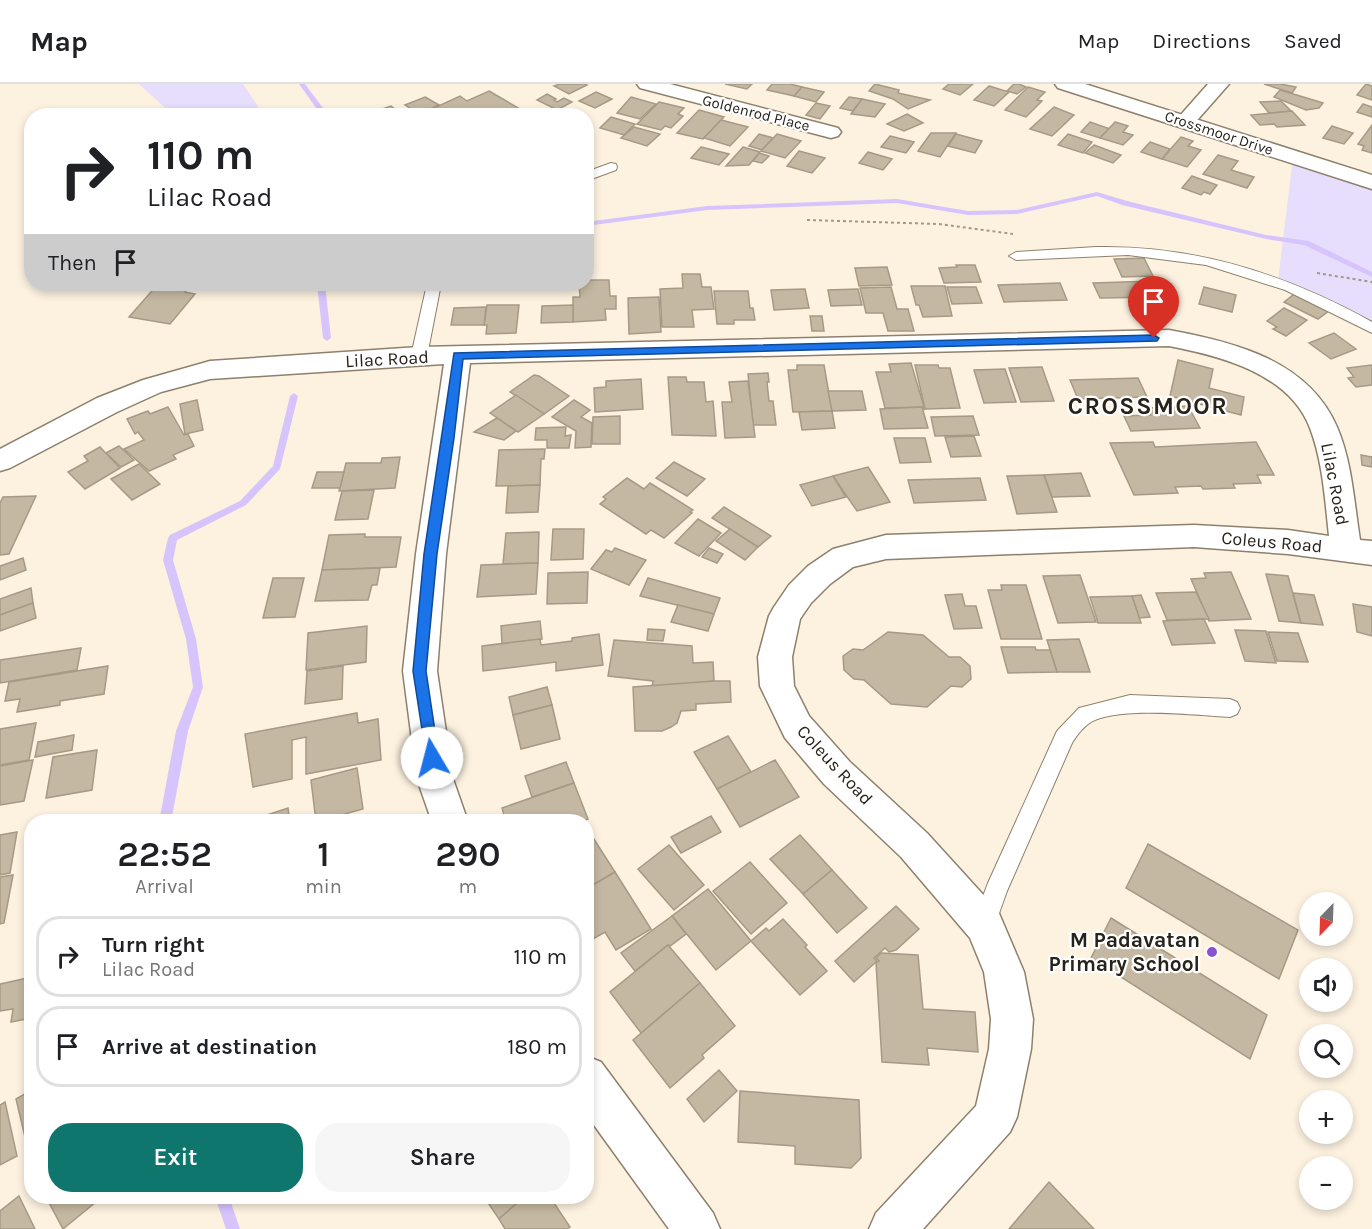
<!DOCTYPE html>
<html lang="en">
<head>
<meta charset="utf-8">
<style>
	:root { --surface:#fff; --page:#f6f6f6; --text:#202124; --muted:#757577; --line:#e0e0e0; --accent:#0f766e }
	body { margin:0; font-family:Karla,sans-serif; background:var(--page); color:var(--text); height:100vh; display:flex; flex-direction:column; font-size:22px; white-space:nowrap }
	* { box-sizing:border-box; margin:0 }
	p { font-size:20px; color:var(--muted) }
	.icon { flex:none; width:33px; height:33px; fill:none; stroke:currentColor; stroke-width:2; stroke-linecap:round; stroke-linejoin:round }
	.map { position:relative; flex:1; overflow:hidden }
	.details { position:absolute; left:24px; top:730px; width:570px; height:390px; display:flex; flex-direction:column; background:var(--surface); border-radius:24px; box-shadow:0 3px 9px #0003 }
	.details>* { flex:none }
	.top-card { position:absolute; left:24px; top:24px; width:570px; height:183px; border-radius:24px; box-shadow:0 3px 9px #0003; background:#fff; color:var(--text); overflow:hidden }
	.needle { width:39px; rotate:203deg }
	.fabs { position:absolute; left:1299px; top:808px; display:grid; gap:12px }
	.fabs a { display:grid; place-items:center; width:54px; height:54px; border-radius:50%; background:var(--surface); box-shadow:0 3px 9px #0003; font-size:30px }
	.pin { position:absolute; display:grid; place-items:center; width:51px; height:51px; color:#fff; margin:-62px -26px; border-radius:50% 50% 50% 0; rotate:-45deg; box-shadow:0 0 6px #0007 }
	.pin .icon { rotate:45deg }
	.me { position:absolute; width:66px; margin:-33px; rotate:352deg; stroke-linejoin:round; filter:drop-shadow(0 0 4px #0008) }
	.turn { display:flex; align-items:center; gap:21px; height:126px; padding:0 24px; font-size:27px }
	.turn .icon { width:78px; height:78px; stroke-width:2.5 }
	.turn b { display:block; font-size:42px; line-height:51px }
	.then { display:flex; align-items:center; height:57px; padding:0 24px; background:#0003; gap:12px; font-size:22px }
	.eta { display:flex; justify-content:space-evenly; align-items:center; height:102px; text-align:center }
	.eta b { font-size:36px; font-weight:600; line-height:42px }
	.action { display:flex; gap:12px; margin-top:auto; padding:12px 24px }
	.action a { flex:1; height:69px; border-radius:24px; background:var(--accent); color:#fff; font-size:24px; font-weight:600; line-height:69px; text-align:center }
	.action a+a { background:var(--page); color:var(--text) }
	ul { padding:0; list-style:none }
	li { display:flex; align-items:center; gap:18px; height:81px; margin:0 12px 9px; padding:0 12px; border:3px solid var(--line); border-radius:24px }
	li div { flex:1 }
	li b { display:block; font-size:22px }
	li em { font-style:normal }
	header { display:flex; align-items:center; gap:36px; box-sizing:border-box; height:84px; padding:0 30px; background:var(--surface); border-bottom:2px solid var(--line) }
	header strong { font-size:28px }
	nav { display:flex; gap:33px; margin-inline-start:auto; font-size:21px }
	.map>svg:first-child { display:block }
	.green { fill:#e7ddfc }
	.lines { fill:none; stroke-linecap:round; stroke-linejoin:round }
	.stream { fill:#d8c4fc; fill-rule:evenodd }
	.building { fill:#c5b8a2; stroke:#a69a85; stroke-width:1.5 }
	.service-casing { stroke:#8d816d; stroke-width:2 }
	.minor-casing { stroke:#8d816d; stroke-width:3 }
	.tertiary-casing { stroke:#8d816d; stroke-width:3 }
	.path { stroke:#a1988b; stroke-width:2; stroke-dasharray:3 3; stroke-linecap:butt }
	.service { fill:#fff; fill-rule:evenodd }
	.minor { fill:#fff; fill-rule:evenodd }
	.tertiary { fill:#fff; fill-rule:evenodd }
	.route { fill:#1a73e8; stroke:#114b97; stroke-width:1.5 }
	.poi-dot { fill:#8853cc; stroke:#fff; stroke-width:2 }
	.labels { text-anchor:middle; stroke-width:4.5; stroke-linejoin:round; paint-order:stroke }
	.far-street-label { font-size:15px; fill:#27221a; stroke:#fff }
	.street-label { font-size:18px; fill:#27221a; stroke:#fff }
	.near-poi-label { font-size:21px; font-weight:bold; fill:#27221a; stroke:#fff; text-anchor:end }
	.district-label { font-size:24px; font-weight:bold; letter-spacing:1.5px; fill:#27221a; stroke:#fff }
</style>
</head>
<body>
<header>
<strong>Map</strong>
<nav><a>Map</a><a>Directions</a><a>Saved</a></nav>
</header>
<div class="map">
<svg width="1372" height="1145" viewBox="0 0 1372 1145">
	<rect width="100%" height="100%" fill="#fdf2e0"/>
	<g class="green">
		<polygon points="139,0 243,0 264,31 173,31"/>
		<polygon points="1293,73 1372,98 1372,244 1278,197"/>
	</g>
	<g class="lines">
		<g class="stream">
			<polygon points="299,0 305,0 329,32 322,32"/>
			<polygon points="1097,108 1127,117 1266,151 1309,157 1372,188 1372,193 1304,161 1266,155 1122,121 1097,112 1017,130 968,131 897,119 707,126 586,142 586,138 707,122 897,115 968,127 1017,126"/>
			<polygon points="317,200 325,200 331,254 327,257 323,254"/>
			<polygon points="294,309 298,312 280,385 246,421 177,456 173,476 196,555 203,603 188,647 171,738 159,738 176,647 193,603 186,555 163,476 168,454 170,451 240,417 273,382 290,312"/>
			<polygon points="215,1113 229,1113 240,1145 226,1145"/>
		</g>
	</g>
	<g class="building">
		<polygon points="560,0 585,0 587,1 569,10 554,2"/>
		<polygon points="725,0 752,0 747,5"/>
		<polygon points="772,0 790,0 802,3 794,12 767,6"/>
		<polygon points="875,0 899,6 898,9 930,16 908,25 893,15 869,7"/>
		<polygon points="949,0 973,0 960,11 943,5"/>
		<polygon points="1014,0 1019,0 1026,3 1017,10 1007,7"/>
		<polygon points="1264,0 1280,0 1296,3 1292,9"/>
		<polygon points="1366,0 1372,2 1372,16 1357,11"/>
		<polygon points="989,2 1009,8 994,22 974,16"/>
		<polygon points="802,3 824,8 816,18 794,12"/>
		<polygon points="1028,3 1045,8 1037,16 1042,17 1026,33 1005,26"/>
		<polygon points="1280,6 1323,19 1319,24 1306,26 1274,13"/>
		<polygon points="489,7 532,32 434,32 441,28 434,24 460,12 467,17"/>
		<polygon points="596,8 612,15 595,24 579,17"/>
		<polygon points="547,10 556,15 554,16 557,18 564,14 572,18 557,26 537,16"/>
		<polygon points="425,13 439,21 419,30 405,21"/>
		<polygon points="631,13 656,20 640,35 617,29"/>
		<polygon points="849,13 862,15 853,27 840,24"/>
		<polygon points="862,15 885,20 875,33 851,30"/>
		<polygon points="1281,17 1291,27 1269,29 1260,18"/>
		<polygon points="659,18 684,24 678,30 683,32 671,44 665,42 661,46 637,40"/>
		<polygon points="816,19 830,22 820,35 806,31"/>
		<polygon points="1363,20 1372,23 1372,33 1357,28"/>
		<polygon points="391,22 403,32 367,30"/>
		<polygon points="1054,23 1074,31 1052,52 1030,45"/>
		<polygon points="699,26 724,33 703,55 677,49"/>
		<polygon points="1292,27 1305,41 1277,43 1274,40 1260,41 1251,31"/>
		<polygon points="907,30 923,39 904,47 887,40"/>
		<polygon points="611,33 635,40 624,51 600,44"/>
		<polygon points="721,36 748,43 730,62 704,54"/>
		<polygon points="1090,38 1110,45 1100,54 1081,48"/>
		<polygon points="1115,38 1128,42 1123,48 1133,51 1123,61 1100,54"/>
		<polygon points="1372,41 1372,69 1362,66 1364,62 1358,60"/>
		<polygon points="1332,42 1353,49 1344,60 1323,54"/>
		<polygon points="634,43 660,50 647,62 621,54"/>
		<polygon points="931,49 956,49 940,73 918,67"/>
		<polygon points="759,50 773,54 762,66 749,62"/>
		<polygon points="777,50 801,57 785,74 761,67"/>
		<polygon points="956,50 982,57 975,69 948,62"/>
		<polygon points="1068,50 1092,58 1083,69 1058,61"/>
		<polygon points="890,52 914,58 906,69 881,63"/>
		<polygon points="1181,53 1193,57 1188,62 1201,66 1187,83 1162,75"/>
		<polygon points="1150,58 1170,65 1162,75 1141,68"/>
		<polygon points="1094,61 1121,71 1113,79 1085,69"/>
		<polygon points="701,63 729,70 719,81 691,74"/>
		<polygon points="743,63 760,68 749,81 726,82"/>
		<polygon points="799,67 825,74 812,89 787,82"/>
		<polygon points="868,68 892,75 883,86 859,79"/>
		<polygon points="759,69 769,72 762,79 753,77"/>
		<polygon points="1218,71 1238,77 1231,86 1254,93 1247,104 1203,90"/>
		<polygon points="1192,92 1217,101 1210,110 1204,108 1201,111 1182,104"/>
		<polygon points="1144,174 1153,192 1122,193 1114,175"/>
		<polygon points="956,181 975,181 981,198 944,199 939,184 957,183"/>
		<polygon points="887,183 892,201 859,202 855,184"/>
		<polygon points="682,190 700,190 702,203 711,203 714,225 692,226 694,243 662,243 660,205 683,204"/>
		<polygon points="586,196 609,196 610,212 616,212 616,225 605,225 606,236 573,238 573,213 580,213 579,200 586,200"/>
		<polygon points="1155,197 1163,213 1100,214 1093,199"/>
		<polygon points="1060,199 1067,216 1004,218 998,201"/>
		<polygon points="158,200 191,201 185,208 195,210 170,240 129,233"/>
		<polygon points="911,202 945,202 952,232 923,233 919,221 916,221"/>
		<polygon points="891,203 897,225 908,225 914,247 888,247 883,229 866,229 860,204"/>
		<polygon points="947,203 976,203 982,219 952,220"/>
		<polygon points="1204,203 1236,211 1232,228 1199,220"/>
		<polygon points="805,205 809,224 774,226 771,206"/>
		<polygon points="858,205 862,221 831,222 828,206"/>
		<polygon points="714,207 748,207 750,224 753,224 755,236 734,236 734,240 717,240"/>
		<polygon points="1297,208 1330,226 1318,235 1284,218"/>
		<polygon points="659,213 661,248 629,250 628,214"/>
		<polygon points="487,221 519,221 516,249 486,250 487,241 484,241"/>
		<polygon points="573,221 573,238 541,239 542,222"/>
		<polygon points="486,223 484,241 451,241 454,224"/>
		<polygon points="1284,224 1307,236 1286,252 1273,245 1277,243 1267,237"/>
		<polygon points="810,232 822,232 824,247 812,247"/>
		<polygon points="1334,249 1356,265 1331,275 1309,259"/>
		<polygon points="1178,276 1213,285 1209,304 1244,313 1241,331 1170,312"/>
		<polygon points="911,279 925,326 922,323 885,324 876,288 891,288 889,280"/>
		<polygon points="797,281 824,281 832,327 793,328 788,286 797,286"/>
		<polygon points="915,281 938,281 939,284 950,284 960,324 925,325"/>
		<polygon points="1372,281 1372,301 1356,303 1348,294 1354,293 1347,284"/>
		<polygon points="1042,283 1054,317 1021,318 1009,284"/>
		<polygon points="1005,285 1016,318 984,319 974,286"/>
		<polygon points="768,289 769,298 767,298 769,317 773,317 776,341 753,341 748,290"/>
		<polygon points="534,291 539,292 569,312 544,330 510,308"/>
		<polygon points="668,293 686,293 687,298 704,298 706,318 713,317 716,352 672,351"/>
		<polygon points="1138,294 1147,313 1078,315 1070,296"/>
		<polygon points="641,295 643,325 595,328 594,304 606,303 606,297"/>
		<polygon points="748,297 755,353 725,354 722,318 732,318 729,298"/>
		<polygon points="828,307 862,307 866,326 832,327"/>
		<polygon points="516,311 544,330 518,348 490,329"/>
		<polygon points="197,316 203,346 185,350 180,320"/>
		<polygon points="574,316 590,326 581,333 592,339 591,363 575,364 576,347 552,333"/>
		<polygon points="1188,322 1200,344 1131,347 1124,332 1151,331 1147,324"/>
		<polygon points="168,323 184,351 188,350 194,362 173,371 176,375 149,387 124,365 144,356 138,348 135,350 127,335 148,327 150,330"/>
		<polygon points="922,323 928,344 884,345 880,325"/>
		<polygon points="832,327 835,344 802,346 799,328"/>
		<polygon points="620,332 620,360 592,360 593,333"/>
		<polygon points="973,332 979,351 935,352 931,333"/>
		<polygon points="497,334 516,347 504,356 474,348"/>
		<polygon points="566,343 565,352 571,351 569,364 547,364 547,356 535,356 536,344"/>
		<polygon points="974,352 981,372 951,373 945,353"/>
		<polygon points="894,354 925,354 931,378 900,379"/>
		<polygon points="1153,358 1155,363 1256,358 1274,391 1257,391 1261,399 1233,400 1235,404 1203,405 1201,402 1175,403 1178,409 1134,411 1110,359"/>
		<polygon points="119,362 134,376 121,383 106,369"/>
		<polygon points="100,363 120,384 85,405 68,388 88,377 84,372"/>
		<polygon points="545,365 544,375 541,375 540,401 496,402 499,366"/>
		<polygon points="1361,371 1372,373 1372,383 1362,381"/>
		<polygon points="400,373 395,404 339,407 346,379 381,379 382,374"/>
		<polygon points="674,378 705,395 687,412 656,394"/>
		<polygon points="139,380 160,400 132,416 111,395"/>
		<polygon points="868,383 890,418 857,427 833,392"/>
		<polygon points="317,388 344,388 340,404 312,404"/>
		<polygon points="1081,389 1090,412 1052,413 1044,391"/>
		<polygon points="1044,391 1057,428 1017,430 1007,392"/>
		<polygon points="833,392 846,413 812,422 800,401"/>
		<polygon points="627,394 644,405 650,399 693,426 690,428 692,429 664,454 651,446 646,450 600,420 606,415 603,413"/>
		<polygon points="980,394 986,416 914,419 908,396"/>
		<polygon points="540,401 538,428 506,429 508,402"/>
		<polygon points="374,406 368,435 335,436 342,407"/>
		<polygon points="36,412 9,470 0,471 0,419 3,413"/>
		<polygon points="724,423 771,452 758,463 712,434"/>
		<polygon points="698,435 721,449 699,472 675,459"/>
		<polygon points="553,445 584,445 583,475 551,476"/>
		<polygon points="730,445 758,463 745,476 716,457"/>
		<polygon points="539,448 538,479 503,480 506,449"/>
		<polygon points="365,450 365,453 401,453 396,483 322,486 329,451"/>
		<polygon points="615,464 646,476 629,501 591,485 606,466 612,468"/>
		<polygon points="709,464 723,470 717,479 702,473"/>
		<polygon points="23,474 26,486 0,496 0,482"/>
		<polygon points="538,479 536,510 477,513 481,481"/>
		<polygon points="380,484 377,501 372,501 368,516 315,517 322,486"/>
		<polygon points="588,488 587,519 547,520 548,489"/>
		<polygon points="1231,488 1251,535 1209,537 1191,495 1206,494 1204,489"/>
		<polygon points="1266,490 1288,492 1301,539 1279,537"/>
		<polygon points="1080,491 1096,538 1058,539 1043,492"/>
		<polygon points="273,494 304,494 295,533 263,534"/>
		<polygon points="648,494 720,514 714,530 640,512"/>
		<polygon points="1001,501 1026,501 1042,555 1001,555 988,506 1002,506"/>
		<polygon points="31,504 33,519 0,531 0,515"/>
		<polygon points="1196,508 1209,535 1167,536 1156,509"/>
		<polygon points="1293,509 1314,511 1323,541 1301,539"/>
		<polygon points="962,510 965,522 976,522 982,544 954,545 945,511"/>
		<polygon points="1141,511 1150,533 1139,534 1132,512"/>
		<polygon points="1132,512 1141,539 1098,539 1090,513"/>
		<polygon points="33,519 36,534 0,547 0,531"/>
		<polygon points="1353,520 1372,523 1372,552 1357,548"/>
		<polygon points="678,521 714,530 708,547 671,538"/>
		<polygon points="1204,535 1215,559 1172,561 1163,537"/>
		<polygon points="540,537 542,555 502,560 501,542"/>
		<polygon points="367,542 366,578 306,586 308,549"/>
		<polygon points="648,545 665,546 663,557 647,556"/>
		<polygon points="1235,546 1266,547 1276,579 1245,577"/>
		<polygon points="888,548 923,551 949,573 960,573 970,582 971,595 962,603 951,602 927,623 891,620 864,596 854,595 844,586 843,572 853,565 863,566"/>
		<polygon points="1268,548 1298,549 1308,578 1277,577"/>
		<polygon points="599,550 603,581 556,587 556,578 483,587 482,562 540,555 541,561 572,557 572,554"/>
		<polygon points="1079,555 1090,588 1057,588 1047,556"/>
		<polygon points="614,556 692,562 693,579 713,578 714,597 652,603 653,597 608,592"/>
		<polygon points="1001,563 1035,563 1036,566 1050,566 1057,588 1008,589"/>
		<polygon points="81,564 77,586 0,599 0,576"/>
		<polygon points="108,582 104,610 60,617 60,621 17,628 20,615 5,617 9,598"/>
		<polygon points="343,582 342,615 305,620 307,587"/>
		<polygon points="714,597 730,597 731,618 696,620 696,626 681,627 677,639 671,643 662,647 635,647 633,603"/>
		<polygon points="547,603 552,621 513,631 509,613"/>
		<polygon points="552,621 560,655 521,665 513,631"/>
		<polygon points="357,629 358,639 378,635 381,676 306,690 306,653 292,656 292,695 253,703 245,650"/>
		<polygon points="36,639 29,676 0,681 0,645"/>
		<polygon points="74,651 72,666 35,673 38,658"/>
		<polygon points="728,652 751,688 717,705 694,668"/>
		<polygon points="97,666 92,706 46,714 53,673"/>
		<polygon points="33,676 24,717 0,721 0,682"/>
		<polygon points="775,676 799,713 740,743 717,705"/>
		<polygon points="566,678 574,699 532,713 525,692"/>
		<polygon points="357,684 363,725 316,738 311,696"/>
		<polygon points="574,699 588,735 581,738 506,738 502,724"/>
		<polygon points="288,724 290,738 246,738"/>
		<polygon points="711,732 721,748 681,769 671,753"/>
		<polygon points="17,748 10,789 0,791 0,751"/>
		<polygon points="590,749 615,788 586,805 586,752"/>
		<polygon points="800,751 832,786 803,810 770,775"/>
		<polygon points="1148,760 1298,846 1279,895 1126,804"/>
		<polygon points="669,761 704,801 674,826 638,785"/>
		<polygon points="750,778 787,819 751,850 713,807"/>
		<polygon points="832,786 867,824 837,849 803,810"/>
		<polygon points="615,788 651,845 616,866 605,848 586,859 586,805"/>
		<polygon points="13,791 4,839 0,840 0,793"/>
		<polygon points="708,805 751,857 716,886 672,832"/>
		<polygon points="896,822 919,845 896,866 889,868 885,864 874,874 877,877 854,898 835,877"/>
		<polygon points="672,832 686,850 670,862 668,861 635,887 621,869"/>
		<polygon points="1111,834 1267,931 1250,975 1091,874"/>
		<polygon points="783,835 807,861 805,863 827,887 800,911 751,857 766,844 769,847"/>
		<polygon points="668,861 700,899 641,949 610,908"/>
		<polygon points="881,869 918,871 923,925 975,928 978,968 927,964 929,981 882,978 876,879 879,877 876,874"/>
		<polygon points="32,893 32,934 11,938 13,925 0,927 0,900"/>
		<polygon points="700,899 735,942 702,971 704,974 670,1004 633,956"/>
		<polygon points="719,986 737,1007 704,1038 687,1015"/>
		<polygon points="32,1006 32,1068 29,1070 16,1015"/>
		<polygon points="740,1007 859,1016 861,1074 851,1084 795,1080 795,1062 738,1058"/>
		<polygon points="5,1018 17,1072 0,1081 0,1021"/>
		<polygon points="1049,1098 1094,1145 1009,1145"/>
		<polygon points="19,1112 35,1145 0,1145 0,1127"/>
		<polygon points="46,1113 102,1113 63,1145"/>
		<polygon points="484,1113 524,1113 499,1135"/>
		<polygon points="524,1113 550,1113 570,1143 567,1145 505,1145 499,1135"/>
	</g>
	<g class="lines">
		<defs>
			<g id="service">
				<polygon points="611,79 616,80 617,83 616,86 586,97 586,88"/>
				<path d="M1096,163C1195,161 1286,190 1372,238V249L1285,206L1206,181L1128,171L1016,176L1009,172L1016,168Z"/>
				<polygon points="427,200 441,200 427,272 419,277 411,272"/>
				<path d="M1130,611L1230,615L1237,618L1240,624L1237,630L1230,633C1196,631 1119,622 1091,638C1083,643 1077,651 1072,659L1007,807L992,849L984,852L976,849L972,841L988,799L1057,647L1079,624Z"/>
			</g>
			<g id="minor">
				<polygon points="637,0 670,0 838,44 841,48 838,52 831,54 640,4"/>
				<polygon points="1208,0 1229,0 1192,42 1185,44 1178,42 1175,38 1178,34"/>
				<path d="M1169,246C1234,258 1308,276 1337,343C1352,378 1354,418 1360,456L1372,457V481L1288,470L1194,463L886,475L853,483L830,500L811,519L800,535L792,573L794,602L809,632L850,678L927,749L998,827L1024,888L1033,935L1031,965L1017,1033L1010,1048L923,1145H869L876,1129L976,1022L989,965L991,935L984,888L970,854L901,773L824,700L785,654L760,602L758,573L769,532L774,523L789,501L808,482L833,465L886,451L1194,441L1288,446L1329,452C1325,416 1323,378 1310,344C1289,289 1220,272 1169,262L470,279L446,470L437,587L453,695L468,738H432L417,695L403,587L416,470L444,280L210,295L161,308L117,328L10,384L0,387V365L97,314L143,296L210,277L419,263Z"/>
				<polygon points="586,972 601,978 713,1129 720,1145 669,1145 586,1030"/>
			</g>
			<polygon id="tertiary" points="1055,0 1085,0 1372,91 1372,105 1058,4"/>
		</defs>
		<use href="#service" class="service-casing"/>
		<use href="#minor" class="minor-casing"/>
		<use href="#tertiary" class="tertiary-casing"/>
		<g class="path">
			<polyline points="807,136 939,140 1013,150"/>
			<polyline points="1317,189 1372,198"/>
		</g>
		<use href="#service" class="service"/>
		<use href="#minor" class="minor"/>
		<use href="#tertiary" class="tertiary"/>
	</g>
	<polygon class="route" points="1154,251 1159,254 1157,257 463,275 454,354 437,470 426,587 439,674 437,678 432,680 427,678 413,587 424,470 454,269"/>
	<circle class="poi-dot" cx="1212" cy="868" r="6"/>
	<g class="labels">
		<g class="far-street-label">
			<text transform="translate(756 29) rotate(14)" y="5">Goldenrod Place</text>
			<text transform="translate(1219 49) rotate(18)" y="5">Crossmoor Drive</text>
		</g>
		<g class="street-label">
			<text transform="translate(387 275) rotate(-3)" y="6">Lilac Road</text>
			<text transform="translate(1335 400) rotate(79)" y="6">Lilac Road</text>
			<text transform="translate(1272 458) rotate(5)" y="6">Coleus Road</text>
			<text transform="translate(835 681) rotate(47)" y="6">Coleus Road</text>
		</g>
		<g class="near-poi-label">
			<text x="1200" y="863">M Padavatan<tspan x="1200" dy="24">Primary School</tspan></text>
		</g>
		<g class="district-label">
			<text x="1148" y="330">CROSSMOOR</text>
		</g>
	</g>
</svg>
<div class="fabs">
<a><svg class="needle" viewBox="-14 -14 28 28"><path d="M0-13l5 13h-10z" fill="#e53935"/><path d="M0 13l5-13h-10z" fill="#757577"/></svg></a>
<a><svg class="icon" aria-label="sound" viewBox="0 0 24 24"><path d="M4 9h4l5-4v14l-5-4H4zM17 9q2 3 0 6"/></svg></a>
<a><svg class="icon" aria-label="search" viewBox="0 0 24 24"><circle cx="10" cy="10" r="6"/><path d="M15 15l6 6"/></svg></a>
<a>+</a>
<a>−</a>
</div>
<div class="pin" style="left:1154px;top:254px;background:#d93025"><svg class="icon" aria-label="arrive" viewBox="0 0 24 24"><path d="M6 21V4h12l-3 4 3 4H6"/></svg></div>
<svg class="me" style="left:432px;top:674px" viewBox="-20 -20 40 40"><circle r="19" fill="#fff"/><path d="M0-13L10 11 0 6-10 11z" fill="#1a73e8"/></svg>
<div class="top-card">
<div class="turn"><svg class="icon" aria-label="right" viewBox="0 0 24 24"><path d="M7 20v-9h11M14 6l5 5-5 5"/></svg><div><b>110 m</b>Lilac Road</div></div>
<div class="then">Then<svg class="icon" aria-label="arrive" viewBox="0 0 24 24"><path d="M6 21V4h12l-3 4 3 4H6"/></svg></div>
</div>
<section class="details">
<div class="eta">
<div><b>22:52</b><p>Arrival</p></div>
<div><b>1</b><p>min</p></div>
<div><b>290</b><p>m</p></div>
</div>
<ul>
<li><svg class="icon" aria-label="right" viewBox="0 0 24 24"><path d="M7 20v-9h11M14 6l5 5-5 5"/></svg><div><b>Turn right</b><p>Lilac Road</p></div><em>110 m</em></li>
<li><svg class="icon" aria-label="arrive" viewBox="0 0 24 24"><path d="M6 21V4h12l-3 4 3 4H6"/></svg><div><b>Arrive at destination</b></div><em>180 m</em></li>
</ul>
<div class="action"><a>Exit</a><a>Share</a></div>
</section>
</div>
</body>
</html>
